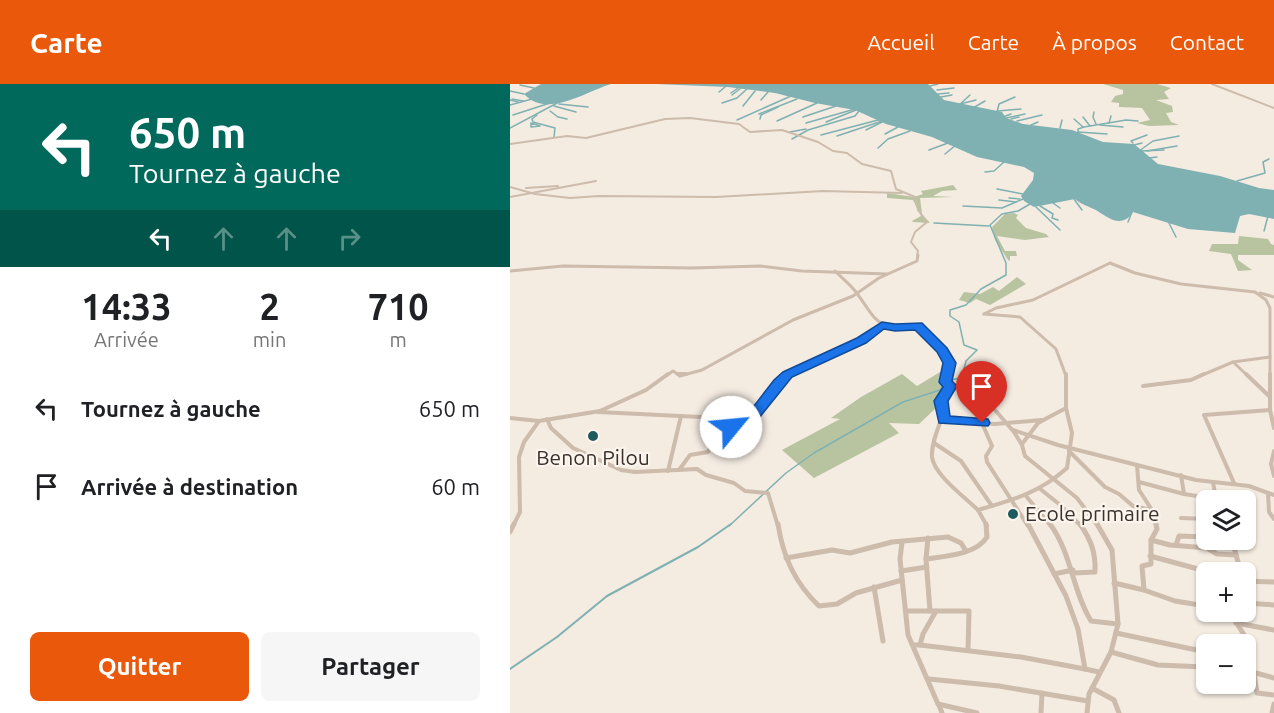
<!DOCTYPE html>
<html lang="fr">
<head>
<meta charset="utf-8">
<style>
	:root { --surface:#fff; --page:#f6f6f6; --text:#202124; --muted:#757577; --accent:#ea580c }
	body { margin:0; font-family:Ubuntu,sans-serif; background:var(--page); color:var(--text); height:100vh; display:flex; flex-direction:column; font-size:22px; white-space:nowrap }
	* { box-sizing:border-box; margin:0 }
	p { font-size:20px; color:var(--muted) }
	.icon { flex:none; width:33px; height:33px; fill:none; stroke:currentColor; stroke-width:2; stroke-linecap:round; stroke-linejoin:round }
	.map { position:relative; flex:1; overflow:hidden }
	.panel { display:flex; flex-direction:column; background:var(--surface); width:510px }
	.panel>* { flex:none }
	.top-card { background:#00695c; color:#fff; overflow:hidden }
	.tools { position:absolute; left:686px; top:406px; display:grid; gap:12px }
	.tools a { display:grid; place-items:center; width:60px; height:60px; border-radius:9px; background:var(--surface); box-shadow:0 2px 4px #0004; font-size:30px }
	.pin { position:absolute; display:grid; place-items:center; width:51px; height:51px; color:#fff; margin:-62px -26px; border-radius:50% 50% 50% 0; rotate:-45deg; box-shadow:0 0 6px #0007 }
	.pin .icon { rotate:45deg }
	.me { position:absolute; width:66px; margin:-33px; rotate:62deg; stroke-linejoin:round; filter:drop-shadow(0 0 4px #0008) }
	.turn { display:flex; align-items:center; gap:21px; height:126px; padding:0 30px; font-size:27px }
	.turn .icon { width:78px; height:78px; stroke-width:2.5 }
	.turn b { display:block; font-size:42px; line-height:51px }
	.lanes { display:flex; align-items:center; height:57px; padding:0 30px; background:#0003; justify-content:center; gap:30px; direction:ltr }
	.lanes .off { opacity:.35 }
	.eta { display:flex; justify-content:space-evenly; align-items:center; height:102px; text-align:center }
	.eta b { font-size:36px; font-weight:600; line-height:42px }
	.action { display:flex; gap:12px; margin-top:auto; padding:12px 30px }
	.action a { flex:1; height:69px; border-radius:9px; background:var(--accent); color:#fff; font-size:24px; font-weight:600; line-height:69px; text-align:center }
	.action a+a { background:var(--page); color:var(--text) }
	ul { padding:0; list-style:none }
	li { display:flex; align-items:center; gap:18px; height:78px; padding:0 30px }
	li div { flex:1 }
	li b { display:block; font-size:22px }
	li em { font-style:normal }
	header { display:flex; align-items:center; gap:36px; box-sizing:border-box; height:84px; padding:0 30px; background:var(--accent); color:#fff }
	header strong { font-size:28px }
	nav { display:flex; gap:33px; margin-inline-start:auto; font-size:21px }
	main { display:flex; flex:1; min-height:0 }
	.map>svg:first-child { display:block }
	.green { fill:#b8c4a0 }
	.water { fill:#7fb0b2 }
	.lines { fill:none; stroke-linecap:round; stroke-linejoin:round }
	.stream-far1 { stroke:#7fb0b2; stroke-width:1.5 }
	.stream { stroke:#7fb0b2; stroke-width:2 }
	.minor-far3 { stroke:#cdbbac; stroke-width:2 }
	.minor-far2 { stroke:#cdbbac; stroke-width:3 }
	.minor-far1 { stroke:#cdbbac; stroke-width:4 }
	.minor { stroke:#cdbbac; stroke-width:5 }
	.route { fill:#1a73e8; stroke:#114b97; stroke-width:1.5 }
	.poi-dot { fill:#1f5a5e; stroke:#fbf5ee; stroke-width:2 }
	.labels { text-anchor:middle; stroke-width:4.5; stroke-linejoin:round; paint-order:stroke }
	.poi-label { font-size:21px; fill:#3b302b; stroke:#fbf5ee }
</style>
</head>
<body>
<header>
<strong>Carte</strong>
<nav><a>Accueil</a><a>Carte</a><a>À propos</a><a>Contact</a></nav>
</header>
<main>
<section class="panel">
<div class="top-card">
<div class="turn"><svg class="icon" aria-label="left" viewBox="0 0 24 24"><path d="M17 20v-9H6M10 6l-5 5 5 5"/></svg><div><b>650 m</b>Tournez à gauche</div></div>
<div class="lanes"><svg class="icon" aria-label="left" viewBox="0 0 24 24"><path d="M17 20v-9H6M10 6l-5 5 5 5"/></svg><svg class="icon off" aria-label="ahead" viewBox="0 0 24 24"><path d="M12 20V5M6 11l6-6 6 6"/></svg><svg class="icon off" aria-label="ahead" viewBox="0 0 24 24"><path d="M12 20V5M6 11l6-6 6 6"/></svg><svg class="icon off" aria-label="right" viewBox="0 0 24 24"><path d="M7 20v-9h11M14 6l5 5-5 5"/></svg></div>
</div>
<div class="eta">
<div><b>14:33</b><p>Arrivée</p></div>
<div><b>2</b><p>min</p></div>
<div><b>710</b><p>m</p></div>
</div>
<ul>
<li><svg class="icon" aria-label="left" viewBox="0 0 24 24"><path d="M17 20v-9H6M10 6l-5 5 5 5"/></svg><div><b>Tournez à gauche</b></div><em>650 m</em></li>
<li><svg class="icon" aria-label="arrive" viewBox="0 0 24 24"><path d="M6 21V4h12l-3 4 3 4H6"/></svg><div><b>Arrivée à destination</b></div><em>60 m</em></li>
</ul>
<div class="action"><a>Quitter</a><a>Partager</a></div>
</section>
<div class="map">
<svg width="764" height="629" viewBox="0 0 764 629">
	<rect width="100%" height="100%" fill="#f4ebe1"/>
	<g class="green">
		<polygon points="593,0 647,0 661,4 654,8 659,15 646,16 662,22 663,28 656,29 661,38 669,41 639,42 627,39 640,36 632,24 609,23 609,19 601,18 605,12 613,10 613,6"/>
		<polygon points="443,101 447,106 432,107 423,112 444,113 410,114 412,130 420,139 403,138 402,137 411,132 403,116 377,114 377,109 404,113 413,110 411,107"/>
		<polygon points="504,129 508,131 506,134 516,144 536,150 539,153 515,156 487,152 495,167 506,167 507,172 500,172 500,177 498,176 485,156 482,143 495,130"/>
		<polygon points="729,152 758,155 761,160 764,161 764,171 728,171 728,176 742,186 728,187 721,170 699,167 702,160 728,160"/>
		<polygon points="507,193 516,200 480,221 466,215 460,219 449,216 454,208 470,210 483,203 489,207"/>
		<polygon points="430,288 447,304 409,340 379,339 389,349 304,394 272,366 330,335 321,334 351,313 392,290 407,302"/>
	</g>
	<g class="water">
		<path d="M31,0H101C77,7 37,35 14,10Z"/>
		<path d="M146,0H418L434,16L492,28L496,34L513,40L562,46L593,58L624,60L648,80L710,92L749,104L764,106V135L739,130L730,132L725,149L678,145L623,128C612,145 598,134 586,126C578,122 572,121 565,115L524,123L514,117L511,112L523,96L524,89L514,83L467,73L422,53L376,40L345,26L305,19L265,9L218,3Z"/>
	</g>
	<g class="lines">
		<g class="stream-far1">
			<polyline points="10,1 24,4"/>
			<polyline points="420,2 428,0"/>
			<polyline points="427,6 444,4"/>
			<polyline points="0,7 14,10"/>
			<polyline points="209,8 215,3"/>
			<polyline points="221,9 228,4"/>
			<polyline points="428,10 439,9"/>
			<polyline points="222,11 231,4"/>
			<polyline points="431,13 442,11"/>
			<polyline points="2,15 13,17"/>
			<polyline points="0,16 8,18"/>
			<polyline points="251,16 258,8"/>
			<polyline points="212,19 227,14 237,5"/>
			<polyline points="49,20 78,23"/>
			<polyline points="450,20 466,16"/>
			<polyline points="0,21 22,15"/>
			<polyline points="44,22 66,28"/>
			<polyline points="233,22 245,7"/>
			<polyline points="448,22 460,11"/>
			<polyline points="463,24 475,17"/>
			<polyline points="40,27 48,33 57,35"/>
			<polyline points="488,27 511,25"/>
			<polyline points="487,28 489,20 505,13"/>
			<polyline points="584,28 583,33 586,40"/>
			<polyline points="249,30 287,15"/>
			<polyline points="3,31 40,19"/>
			<polyline points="27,31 22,35 23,38 45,44 44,53"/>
			<polyline points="293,33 326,22"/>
			<polyline points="493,33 501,30"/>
			<polyline points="573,33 580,42"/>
			<polyline points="496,34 515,30"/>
			<polyline points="250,35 251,31 268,23"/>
			<polyline points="501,35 509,33"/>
			<polyline points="564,35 573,43"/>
			<polyline points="227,36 281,12"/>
			<polyline points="267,37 307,19"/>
			<polyline points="507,37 532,31"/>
			<polyline points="316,38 346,26"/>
			<polygon points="21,39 30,42 21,43"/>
			<polyline points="296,39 345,25"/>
			<polyline points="599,39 601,32"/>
			<polyline points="521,41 528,38"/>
			<polyline points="590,41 613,43"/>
			<polyline points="0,44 49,18"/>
			<polyline points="550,44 552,36"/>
			<polyline points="356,46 374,37"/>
			<polyline points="280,48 296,45"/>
			<polyline points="568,48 597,50"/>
			<polyline points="568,49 568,45 574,43 616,36 628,37"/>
			<polyline points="375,50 388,43"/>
			<polyline points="311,51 368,36"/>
			<polyline points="327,52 372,37"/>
			<polyline points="282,55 298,46 345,32 349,27"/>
			<polyline points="623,59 621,57 637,51"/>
			<polyline points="624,61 632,59"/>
			<polyline points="368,64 378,55 400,47"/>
			<polyline points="419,66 438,59"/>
			<polyline points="629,67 643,57 669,52"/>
			<polyline points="630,67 654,66"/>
			<polyline points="637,67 667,62"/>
			<polyline points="435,70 446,61"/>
			<polyline points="639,74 647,73"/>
			<polyline points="475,88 484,87 494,78"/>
			<polyline points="727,97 755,89 753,78 759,75"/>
			<polyline points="487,105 513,110"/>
			<polyline points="499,114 510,115"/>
			<polyline points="564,115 572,126"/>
			<polyline points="489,116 506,118"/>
			<polyline points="543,119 550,124"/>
			<polyline points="453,122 492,124 513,115"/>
			<polyline points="530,122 543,130 542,134 548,136"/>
			<polyline points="526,123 550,146"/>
			<polyline points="658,137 666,153"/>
			<polyline points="618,138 622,128"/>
			<polyline points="424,139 479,142"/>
			<polyline points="754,147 758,132"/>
			<polyline points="439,297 452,293 456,277 467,266 454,261 449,238 440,232 440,226 456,221 471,205 496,191 496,179 480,141 492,130 508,127 520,120"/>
			<polyline points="219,442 276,389 304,369 393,318 430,306 435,300"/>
		</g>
		<polyline class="stream" points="0,585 47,553 97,512 188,463 221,440"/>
		<g class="minor-far3">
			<polyline points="702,0 764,24"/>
			<polyline points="0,60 57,52 76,54 155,35 180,34 229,40 240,48 272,46 308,58 323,67 337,69 352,80 381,87 386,105 405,113 408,126 417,138 405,148 401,158 408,167 407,172"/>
			<polyline points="0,103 25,110 60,114 89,112 206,113 313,107 392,109"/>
			<polyline points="16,104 48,102"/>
			<polyline points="0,113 86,97"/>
		</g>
		<g class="minor-far2">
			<polyline points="0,187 53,182 182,184 250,182 292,187 377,190"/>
			<path d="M325,187C332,194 340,200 346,208C368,238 365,246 407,242C422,254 442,271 437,292"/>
			<polyline points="750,209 764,213"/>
			<polyline points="474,230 486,224 523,216 600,179 625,189 671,200 745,208 756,216 760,224 760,292"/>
			<polyline points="474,230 510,233 546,265 556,292"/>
			<polyline points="723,278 738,292"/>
			<polyline points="156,292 163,287 170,292"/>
			<polyline points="170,292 192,286 283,236 343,212 369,194 407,177 408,171"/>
			<polyline points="276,292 351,256 371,242"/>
			<polyline points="690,292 723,278 760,273"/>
		</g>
		<g class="minor-far1">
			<polyline points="168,290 176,290"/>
			<polyline points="438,290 436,299 464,306 472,311 504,348 512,361 515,372 567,414 588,442"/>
			<polyline points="736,290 759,312"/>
			<polyline points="760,290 760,326 764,344"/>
			<polyline points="633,302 681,296 694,290"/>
			<polyline points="88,328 191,333 235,341 278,290"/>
			<polyline points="0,334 29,337"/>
			<polyline points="37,335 41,344 63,364 111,386 125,388 187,385 196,391 224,399 235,407 258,409 268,442"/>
			<polyline points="434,336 431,317 440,302"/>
			<polyline points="472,339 482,362 476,372 477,378 518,442"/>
			<polyline points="503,346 548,361 686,396 739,402 764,411"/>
			<polyline points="424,359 451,377 482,422"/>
			<polyline points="512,360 528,339 556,324 556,290"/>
			<polyline points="559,367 595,403 609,410 623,422 642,426 629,406 627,381"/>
			<polyline points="764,367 761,380 764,392"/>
			<polyline points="169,386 180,371 198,368 208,352 222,341"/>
			<polyline points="158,387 171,332"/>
			<polyline points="671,391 674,410 706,415"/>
			<polyline points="629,398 674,410"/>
			<polyline points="703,398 706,416"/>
			<polyline points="724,399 694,331 760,326"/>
			<polyline points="529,404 549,420 571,442"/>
			<polyline points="758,409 759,428 764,435"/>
			<polyline points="516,412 541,442"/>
			<path d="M468,426C456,414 424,391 422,373C421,361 427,347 431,336L485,340L532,336"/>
			<polyline points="642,426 646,442"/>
			<polyline points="671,434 696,435"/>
			<polyline points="3,442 10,428 9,373 14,358 29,337 90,327 136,306 158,290"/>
			<path d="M477,442L468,426C503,416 529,409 557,384L562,349L556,324"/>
		</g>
		<g class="minor">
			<path d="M268,440C273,473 285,499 309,522L327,520L346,509L392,496"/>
			<polyline points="518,440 556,512 568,545 575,585 589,588"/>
			<path d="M540,440C562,470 562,506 581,537L608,540"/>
			<polyline points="0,448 4,440"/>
			<polyline points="418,454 416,475 420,527"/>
			<polyline points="641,456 660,461 697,464 707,470 726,471"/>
			<polyline points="722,456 731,489"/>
			<polyline points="392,458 390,475 398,551 428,620 467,629"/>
			<polyline points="666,461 669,452 696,453"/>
			<polyline points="640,472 688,485 696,491"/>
			<polyline points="276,474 322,466 340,469 382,458 438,453 451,459 456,467"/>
			<path d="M416,475C435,472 466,471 477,453L476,440"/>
			<polyline points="391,487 417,483"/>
			<path d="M564,489L585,488C586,469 581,456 570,440"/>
			<polyline points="544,490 563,486"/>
			<polyline points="735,497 764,498"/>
			<polyline points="604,499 634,506 632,482 641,480 641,456 647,445 646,440"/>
			<polyline points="364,503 373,557"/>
			<polyline points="634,506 665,517 696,522"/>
			<polyline points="735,519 764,521"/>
			<polyline points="396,527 459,527 458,566"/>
			<polyline points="720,528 739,559 747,609 764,611"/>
			<polyline points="726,539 764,546"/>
			<polyline points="606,549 696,568"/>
			<polyline points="404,561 410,561 413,550 426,527"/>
			<polyline points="410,561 511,573 575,585"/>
			<polyline points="601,568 648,581 696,583"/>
			<polyline points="735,589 746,589 764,594"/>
			<polyline points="419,595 489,602 578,617"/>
			<polyline points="582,604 604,616 609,629"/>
			<polyline points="429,621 432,629"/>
			<polyline points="531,629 532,609"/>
			<polyline points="577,629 579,610 601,568 608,540 602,466 587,440"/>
			<polyline points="762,629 764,620"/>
		</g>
	</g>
	<polygon class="route" points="372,238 385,240 412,239 437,264 446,279 442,297 447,302 438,317 440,332 478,335 480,339 478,342 429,339 424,317 433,303 429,298 433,279 427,268 405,246 385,247 374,245 356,259 282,293 241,344 221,348 216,347 214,343 216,340 234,335 264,296 273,288 347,254"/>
	<g class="poi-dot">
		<circle cx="83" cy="352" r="6"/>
		<circle cx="503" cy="430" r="6"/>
	</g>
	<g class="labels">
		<g class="poi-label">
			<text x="83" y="381">Benon Pilou</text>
			<text x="515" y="437" text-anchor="start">Ecole primaire</text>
		</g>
	</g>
</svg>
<div class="tools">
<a><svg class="icon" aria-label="layers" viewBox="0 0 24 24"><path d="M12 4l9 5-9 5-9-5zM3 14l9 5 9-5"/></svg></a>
<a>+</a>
<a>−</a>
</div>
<div class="pin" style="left:472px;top:339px;background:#d93025"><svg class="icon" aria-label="arrive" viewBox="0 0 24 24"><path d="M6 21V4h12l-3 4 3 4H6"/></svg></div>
<svg class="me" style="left:221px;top:343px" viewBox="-20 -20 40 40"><circle r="19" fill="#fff"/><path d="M0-13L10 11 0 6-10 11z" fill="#1a73e8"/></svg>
</div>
</main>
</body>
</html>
